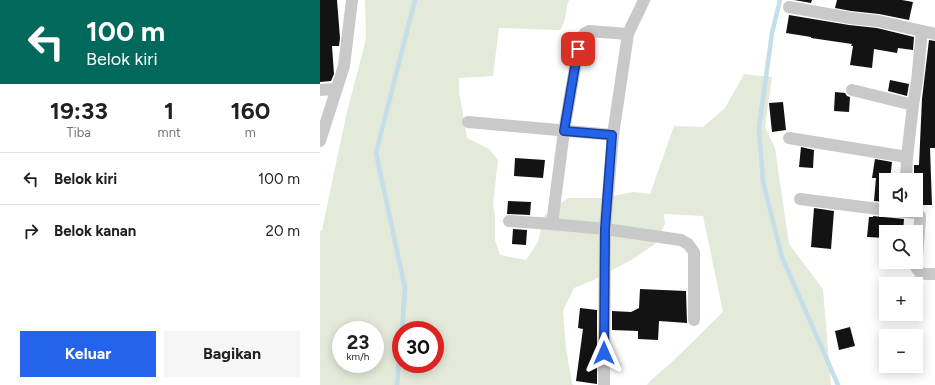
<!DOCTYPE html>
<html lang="id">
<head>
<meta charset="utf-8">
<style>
	:root { --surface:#fff; --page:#f6f6f6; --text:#202124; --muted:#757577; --line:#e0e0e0; --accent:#2563eb }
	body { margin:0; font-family:Figtree,sans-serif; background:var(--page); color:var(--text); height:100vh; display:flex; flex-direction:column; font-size:15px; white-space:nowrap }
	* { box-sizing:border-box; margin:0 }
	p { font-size:13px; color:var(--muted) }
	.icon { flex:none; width:22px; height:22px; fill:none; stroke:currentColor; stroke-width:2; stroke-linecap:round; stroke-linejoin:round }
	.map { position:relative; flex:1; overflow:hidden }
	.side { display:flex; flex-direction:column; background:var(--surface); width:320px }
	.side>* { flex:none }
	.top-card { background:#00695c; color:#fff; overflow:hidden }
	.fabs { position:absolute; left:559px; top:173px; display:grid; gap:8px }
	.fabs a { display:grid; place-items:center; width:44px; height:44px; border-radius:0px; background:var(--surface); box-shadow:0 2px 10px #0003; font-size:20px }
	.speed { position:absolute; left:12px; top:321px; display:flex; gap:8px; font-size:20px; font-weight:700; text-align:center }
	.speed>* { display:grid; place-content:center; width:52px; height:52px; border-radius:50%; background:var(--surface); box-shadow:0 2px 10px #0003; line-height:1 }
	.speed small { font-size:10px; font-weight:400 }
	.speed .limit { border:6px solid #d22; background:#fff; color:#111 }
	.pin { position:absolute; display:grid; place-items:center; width:34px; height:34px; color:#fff; margin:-17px; border-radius:8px; box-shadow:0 2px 6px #0006 }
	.me { position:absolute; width:44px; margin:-22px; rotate:0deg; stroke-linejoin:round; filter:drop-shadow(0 0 3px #0008) }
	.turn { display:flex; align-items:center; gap:14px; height:84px; padding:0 20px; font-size:18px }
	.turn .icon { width:52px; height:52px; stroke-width:2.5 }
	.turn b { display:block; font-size:28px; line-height:34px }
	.eta { display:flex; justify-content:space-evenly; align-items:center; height:68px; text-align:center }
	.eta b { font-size:24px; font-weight:700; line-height:28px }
	.cta { display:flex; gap:8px; margin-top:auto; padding:8px 20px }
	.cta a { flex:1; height:46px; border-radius:0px; background:var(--accent); color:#fff; font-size:16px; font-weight:700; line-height:46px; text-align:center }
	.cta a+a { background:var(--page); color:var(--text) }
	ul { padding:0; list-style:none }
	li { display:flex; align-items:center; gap:12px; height:52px; padding:0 20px; border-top:1px solid var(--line) }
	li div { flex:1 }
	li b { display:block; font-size:15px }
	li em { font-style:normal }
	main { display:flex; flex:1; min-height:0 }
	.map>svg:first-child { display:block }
	.green { fill:#e3ead9; fill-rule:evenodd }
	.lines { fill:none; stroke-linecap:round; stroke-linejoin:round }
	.stream { stroke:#c4deea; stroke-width:4.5 }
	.building { fill:#131313 }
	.street { stroke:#c9c9c9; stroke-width:12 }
	.route-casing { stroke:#184099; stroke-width:10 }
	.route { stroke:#2563eb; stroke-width:7 }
</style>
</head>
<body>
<main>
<section class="side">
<div class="top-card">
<div class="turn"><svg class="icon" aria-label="left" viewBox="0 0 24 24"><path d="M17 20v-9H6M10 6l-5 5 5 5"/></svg><div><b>100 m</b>Belok kiri</div></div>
</div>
<div class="eta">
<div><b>19:33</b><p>Tiba</p></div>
<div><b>1</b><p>mnt</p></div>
<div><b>160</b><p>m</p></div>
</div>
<ul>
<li><svg class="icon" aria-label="left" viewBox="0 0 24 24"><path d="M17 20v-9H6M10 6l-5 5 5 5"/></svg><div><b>Belok kiri</b></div><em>100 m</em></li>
<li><svg class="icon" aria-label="right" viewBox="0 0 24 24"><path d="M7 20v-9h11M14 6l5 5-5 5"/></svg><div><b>Belok kanan</b></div><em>20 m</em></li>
</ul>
<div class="cta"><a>Keluar</a><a>Bagikan</a></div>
</section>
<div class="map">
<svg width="615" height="385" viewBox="0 0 615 385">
	<rect width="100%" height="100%" fill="#fff"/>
	<path class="green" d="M45,0H249C245,11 247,21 240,30L179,28L173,76L139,78V91L147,138L169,149L178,160L173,204L175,216V240L180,255L206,260L218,242L224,216L248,198H281L314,192L330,194L354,126L383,127L405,108L424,74L452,77L445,127L455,148L469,244L503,289L511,385H327L330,381L354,360L403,312L383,216L344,214L345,224L335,244L313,259L274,280L254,288L243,311L246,348L252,384L254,385H0V231L2,230L26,116L46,39ZM21,330H55V364H21ZM81,330H115V364H81Z"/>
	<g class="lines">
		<g class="stream">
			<polyline points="460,0 452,33 439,128 443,182 462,257 518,385"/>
			<polyline points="82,330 85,288 56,153 95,0"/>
			<polyline points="77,385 81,337"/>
		</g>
	</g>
	<g class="building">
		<polygon points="0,0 17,0 20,38 19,46 12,46 14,74 11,81 0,82"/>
		<polygon points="474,0 492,0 491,3"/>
		<polygon points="517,0 582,0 593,2 589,20 559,14 531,11 515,8"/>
		<polygon points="469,15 529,25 557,28 594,37 593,50 578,48 577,53 554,49 552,68 530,65 533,46 531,46 532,44 491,38 491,37 466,33"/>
		<polygon points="609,40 615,41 615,148 610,148 612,205 596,205 596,180 594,180 594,165 599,165 602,99 604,82"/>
		<polygon points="570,80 589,84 587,96 568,91"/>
		<polygon points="515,92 525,93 527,96 530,97 529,112 514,111"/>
		<polygon points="463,102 466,130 452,132 449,103"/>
		<polygon points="481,147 494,150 493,168 479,167"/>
		<polygon points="195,158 225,160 223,178 194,176"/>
		<polygon points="555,159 572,162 570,180 566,179 566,202 554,201 556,178 552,178"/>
		<polygon points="188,201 211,202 210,215 187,214"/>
		<polygon points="494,208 514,211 511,249 491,247"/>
		<polygon points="553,216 584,219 583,232 566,232 566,238 547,237 549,217 553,217"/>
		<polygon points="193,229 207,230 206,245 192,244"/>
		<polygon points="320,289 366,291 367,323 339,321 338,340 318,339 318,331 292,330 292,311 311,312 319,308"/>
		<polygon points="260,308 277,310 277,357 275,366 277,366 277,384 256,381 263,329 258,328"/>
		<polygon points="530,327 535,346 519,350 515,331"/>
	</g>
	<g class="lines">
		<g class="street">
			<polyline points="469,7 530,18 558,21 615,34"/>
			<polyline points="0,90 16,89"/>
			<polyline points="532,90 593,105"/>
			<polyline points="148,122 293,135"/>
			<polyline points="469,138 587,157"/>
			<polyline points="0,141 24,66 32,0"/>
			<polyline points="586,180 587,157 593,105 597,81 602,31"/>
			<polyline points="480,199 566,210"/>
			<path d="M569,210L596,213L600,216V220L596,267C601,276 606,274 615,274"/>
			<polyline points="189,221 232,224 285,229 361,240 368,244 374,252 374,320"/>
			<polyline points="232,224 244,131 260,39 265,33 269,31 308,34"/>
			<path d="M284,384L285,229L293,135L308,34C313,22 319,12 324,0"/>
		</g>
	</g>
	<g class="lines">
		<defs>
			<polyline id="route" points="258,49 244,131 292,135 285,229 284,353"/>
		</defs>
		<use href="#route" class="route-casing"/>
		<use href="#route" class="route"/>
	</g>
</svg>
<div class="fabs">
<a><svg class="icon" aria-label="sound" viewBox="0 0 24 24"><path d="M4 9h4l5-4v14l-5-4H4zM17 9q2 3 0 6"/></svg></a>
<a><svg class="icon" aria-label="search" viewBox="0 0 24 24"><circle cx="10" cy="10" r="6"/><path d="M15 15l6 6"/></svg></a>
<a>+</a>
<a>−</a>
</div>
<div class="speed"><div>23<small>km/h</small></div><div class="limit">30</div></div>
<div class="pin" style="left:258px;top:49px;background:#d93025"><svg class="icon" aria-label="arrive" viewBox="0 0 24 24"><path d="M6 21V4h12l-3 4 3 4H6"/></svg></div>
<svg class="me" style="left:284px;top:353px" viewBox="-20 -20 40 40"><path d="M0-17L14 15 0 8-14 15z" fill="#2563eb" stroke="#fff" stroke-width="4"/></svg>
</div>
</main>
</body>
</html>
